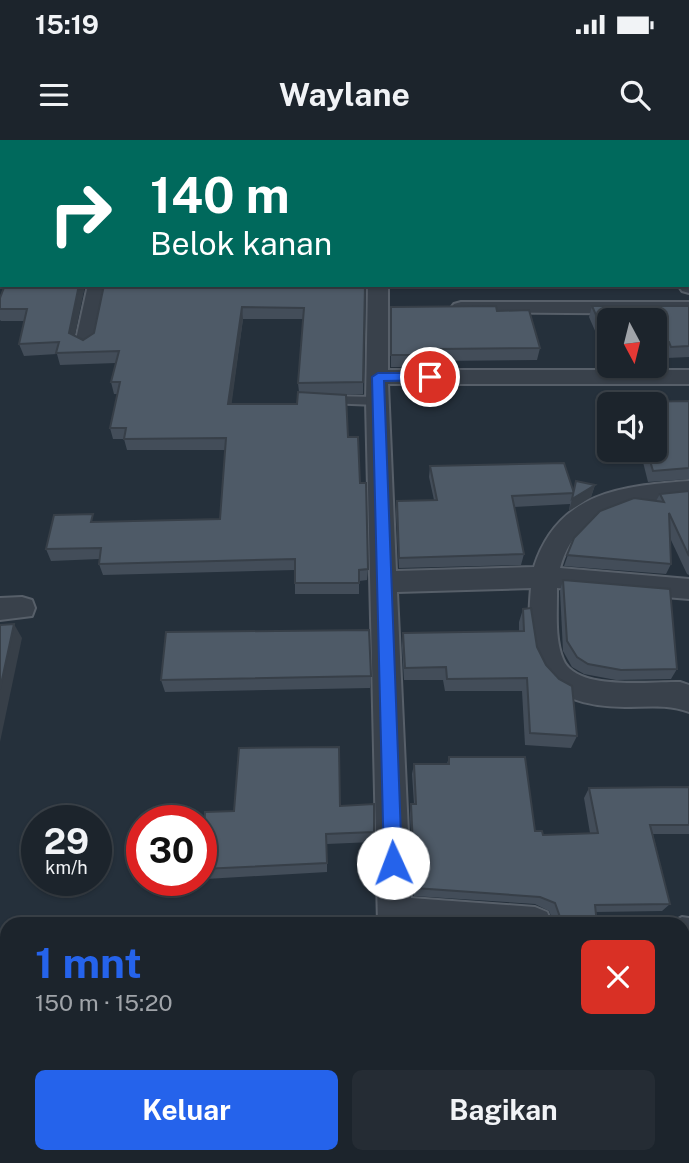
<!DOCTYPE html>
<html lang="id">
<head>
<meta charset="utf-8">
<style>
	:root { --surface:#1c242c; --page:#252c34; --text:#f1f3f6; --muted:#a0a4a9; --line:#3a4148; --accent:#2563eb }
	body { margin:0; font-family:"Public Sans",sans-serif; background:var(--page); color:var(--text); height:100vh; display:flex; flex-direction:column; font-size:26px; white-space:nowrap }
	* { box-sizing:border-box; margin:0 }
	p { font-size:23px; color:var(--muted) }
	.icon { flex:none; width:38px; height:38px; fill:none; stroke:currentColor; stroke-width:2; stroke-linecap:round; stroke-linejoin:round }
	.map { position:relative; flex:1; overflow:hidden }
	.sheet { position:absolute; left:0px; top:777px; width:690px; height:247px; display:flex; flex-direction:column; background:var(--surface); border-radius:21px 21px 0 0; box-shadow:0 2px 5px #0004,0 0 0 2px var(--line) }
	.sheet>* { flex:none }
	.hud { position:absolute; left:0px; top:0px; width:690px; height:147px; box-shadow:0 2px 5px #0004,0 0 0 2px var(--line); background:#00695c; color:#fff; overflow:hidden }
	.needle { width:46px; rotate:173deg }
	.buttons { position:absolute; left:597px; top:168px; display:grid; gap:14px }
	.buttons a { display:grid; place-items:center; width:70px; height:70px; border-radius:10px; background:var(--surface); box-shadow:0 2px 5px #0004,0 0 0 2px var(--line); font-size:35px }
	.speed { position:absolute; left:21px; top:665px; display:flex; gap:14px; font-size:35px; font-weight:700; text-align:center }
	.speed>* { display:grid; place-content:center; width:91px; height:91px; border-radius:50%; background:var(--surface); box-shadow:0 2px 5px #0004,0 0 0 2px var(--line); line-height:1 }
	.speed small { font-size:18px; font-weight:400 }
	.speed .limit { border:10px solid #d22; background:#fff; color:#111 }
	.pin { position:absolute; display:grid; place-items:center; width:60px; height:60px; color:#fff; margin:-30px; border:4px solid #fff; border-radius:50%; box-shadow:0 2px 7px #0007 }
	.me { position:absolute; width:77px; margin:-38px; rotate:358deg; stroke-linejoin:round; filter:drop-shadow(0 0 5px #0008) }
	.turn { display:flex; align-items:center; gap:24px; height:147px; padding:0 35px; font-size:32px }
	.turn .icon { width:91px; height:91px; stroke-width:2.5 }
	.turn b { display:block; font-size:49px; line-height:60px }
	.round { display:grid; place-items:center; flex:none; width:74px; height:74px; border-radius:10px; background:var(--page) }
	.overview { display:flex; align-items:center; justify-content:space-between; height:119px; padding:0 35px }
	h1 { font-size:42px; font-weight:700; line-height:52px; color:var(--accent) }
	.cta { display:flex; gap:14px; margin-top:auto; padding:14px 35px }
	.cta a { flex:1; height:80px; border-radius:10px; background:var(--accent); color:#fff; font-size:28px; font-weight:700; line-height:80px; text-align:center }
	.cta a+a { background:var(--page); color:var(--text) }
	.status { display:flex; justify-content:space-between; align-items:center; height:49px; padding:0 35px; background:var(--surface); direction:ltr }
	.status svg { height:19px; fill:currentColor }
	header { display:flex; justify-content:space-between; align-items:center; height:91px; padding:0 35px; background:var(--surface); font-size:32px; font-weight:700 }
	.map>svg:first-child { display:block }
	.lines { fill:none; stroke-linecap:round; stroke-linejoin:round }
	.service-casing { stroke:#575f69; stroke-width:4 }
	.minor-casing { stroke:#575f69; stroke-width:4 }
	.service { fill:#39414b; fill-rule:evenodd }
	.minor { fill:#39414b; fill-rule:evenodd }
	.wall { fill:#434d59; fill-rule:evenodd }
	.shaded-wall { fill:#373f48 }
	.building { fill:#4e5a67; stroke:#373f48; stroke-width:2 }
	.route { fill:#2563eb; stroke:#184099; stroke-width:2 }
</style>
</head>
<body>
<div class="status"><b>15:19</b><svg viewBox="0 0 49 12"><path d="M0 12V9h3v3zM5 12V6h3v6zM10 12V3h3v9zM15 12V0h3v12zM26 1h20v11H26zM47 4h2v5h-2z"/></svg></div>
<header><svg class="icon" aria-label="menu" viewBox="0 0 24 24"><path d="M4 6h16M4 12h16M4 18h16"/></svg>Waylane<svg class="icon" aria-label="search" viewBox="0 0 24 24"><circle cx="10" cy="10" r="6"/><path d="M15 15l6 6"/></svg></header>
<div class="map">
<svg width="689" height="1023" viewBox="0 0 689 1023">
	<rect width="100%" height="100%" fill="#25303b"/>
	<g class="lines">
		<defs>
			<polygon id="service" points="330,256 377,257 383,261 377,265 326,263 326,257"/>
			<g id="minor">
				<polygon points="22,0 40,0 21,2"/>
				<rect x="371" y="0" width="16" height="2"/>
				<polygon points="616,0 633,0 634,2 617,2"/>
				<rect x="0" y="6" width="2" height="10"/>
				<polygon points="688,139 689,139 689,153 682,151 678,145 688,145"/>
				<polygon points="88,145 108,145 95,204 85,210 75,204"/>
				<path d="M368,145H388V230H689V244H388L396,431L534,427C558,352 621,346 689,341V359C636,363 577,365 560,428L689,439V459L557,448V454C557,475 555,500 563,519C576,552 651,541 680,542L689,545V572C668,564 647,567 625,567C539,566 524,526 531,448L397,452L411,758L535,767L547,772L552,784H378L366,261Z"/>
				<polygon points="461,162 689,162 689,174 454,172 451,168 454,164"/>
				<polygon points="22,457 32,460 35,468 32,476 0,480 0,458"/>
				<polygon points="682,777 689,778 689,812 682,811 682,784 669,784"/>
				<rect x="383" y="1017" width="40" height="6"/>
			</g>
		</defs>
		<use href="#service" class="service-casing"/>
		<use href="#minor" class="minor-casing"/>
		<use href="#service" class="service"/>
		<use href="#minor" class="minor"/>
	</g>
	<g class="wall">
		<polygon points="637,0 689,0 689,87 688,85 688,2 638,2"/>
		<path d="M2,43V145H85L74,196L83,200L94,193L365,145L363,254L339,255L348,297L360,343L368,429L367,440L359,441V454H295V430L103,435L99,424V419L51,421L46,409L96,382L220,379L225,310H127L124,299H113L110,288L118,254H114L111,242L116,223L60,225L57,214L24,216L19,204L24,181H1L0,180V158L4,146H2L0,141ZM243,179H303L298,243L299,252L297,264H231Z"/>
		<polygon points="592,166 689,166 689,217 667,218 665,213 654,213 654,180 609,180 609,216 606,216 589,177"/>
		<polygon points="391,167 497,171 540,208 537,220 439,221 438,227 391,227"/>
		<polygon points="689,261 689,339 648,342 640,310 654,310 654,264 634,264 635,262"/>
		<polygon points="430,326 573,351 576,341 595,345 591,357 569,371 570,364 514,367 524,414 521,425 399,428 396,372 397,361 434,360 429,337"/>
		<polygon points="689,351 689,435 687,434 670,398 671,424 666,434 564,426 574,398 656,361 660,354"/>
		<polygon points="563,440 677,529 671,539 616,540 584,534 572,527 563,511 560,451"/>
		<polygon points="523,469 537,507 577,596 571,608 525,605 522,551 445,551 443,540 404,540 402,506 403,493 519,492 519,482"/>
		<polygon points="371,536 370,548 165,552 161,540"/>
		<polygon points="449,617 535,691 543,695 590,693 584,658 589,648 689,646 689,694 653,694 670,764 662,771 596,772 597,784 432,784 433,779 552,778 549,771 535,764 414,756 410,673 411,664 414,664 412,634 414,624 447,624"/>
		<polygon points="340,666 374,692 373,702 327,704 327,732 206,739 202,729"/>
		<polygon points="682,807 689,807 689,904 687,904 682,885"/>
	</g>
	<g class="shaded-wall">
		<polygon points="79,145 85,145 73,205 69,193"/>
		<polygon points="242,167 243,179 230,276 228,264"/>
		<polygon points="595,345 591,357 569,371 572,359"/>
		<polygon points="14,484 22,498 0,602 0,549"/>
	</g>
	<g class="building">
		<polygon points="101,0 254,0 253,2 100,2"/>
		<rect x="305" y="0" width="67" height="2"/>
		<rect x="406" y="0" width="201" height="2"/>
		<polygon points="646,0 689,0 689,71 688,68 688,2 647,2"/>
		<rect x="0" y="43" width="2" height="91"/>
		<polygon points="5,145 79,145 69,193 83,200 94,193 104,145 365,145 363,242 298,243 304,168 242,167 228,264 297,264 298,252 346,255 348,297 358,297 360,343 366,343 368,429 359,430 359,443 295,443 295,419 99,424 101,408 46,409 54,375 93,374 91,382 220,379 226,298 124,299 126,288 110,288 120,242 111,242 119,211 56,213 59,202 19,204 27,169 0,169 0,158"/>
		<polygon points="496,166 497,171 529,170 540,208 438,209 439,215 391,215 391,167"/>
		<polygon points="592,166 689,166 689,206 671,207 669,202 654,203 654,180 609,180 609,204"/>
		<polygon points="689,261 689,328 653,331 647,310 654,310 654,264 635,264 635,262"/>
		<polygon points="564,323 574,353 512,356 524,414 399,418 397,361 437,360 430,326"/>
		<polygon points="576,341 595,345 572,359"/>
		<polygon points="689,351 689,416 669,373 671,424 567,415 574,398 600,371 634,358 664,362 660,354"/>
		<polygon points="563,440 670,449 677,529 621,530 588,524 577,517 567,501"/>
		<polygon points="531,468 537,507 546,525 559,539 572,546 577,596 530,593 527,538 447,539 446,527 405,528 403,493 524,491 523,469"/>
		<polygon points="14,484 0,549 0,485"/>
		<polygon points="369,490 371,536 161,540 166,492"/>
		<polygon points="339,607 340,666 374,664 374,692 326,694 327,723 202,729 205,672 234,671 239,608"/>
		<polygon points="449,617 525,617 535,691 542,691 543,695 598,693 589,648 689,647 689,685 650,685 670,764 595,765 597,784 433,784 433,779 560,777 555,763 540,757 415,748 411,664 416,664 414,624 449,624"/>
		<polygon points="682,807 689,807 689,867 682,838"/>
		<polygon points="451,1017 547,1017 548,1023 451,1023"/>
	</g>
	<polygon class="route" points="430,233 436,237 434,240 384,241 402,723 400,730 393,732 386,730 384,723 372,237 378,233"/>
</svg>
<div class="buttons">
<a><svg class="needle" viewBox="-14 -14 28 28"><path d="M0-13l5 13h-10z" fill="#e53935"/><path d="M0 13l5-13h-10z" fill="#a0a4a9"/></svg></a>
<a><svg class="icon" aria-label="sound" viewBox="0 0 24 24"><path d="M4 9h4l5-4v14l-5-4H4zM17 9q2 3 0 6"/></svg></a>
</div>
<div class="speed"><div>29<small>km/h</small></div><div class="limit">30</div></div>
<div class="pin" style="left:430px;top:237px;background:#d93025"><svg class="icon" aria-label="arrive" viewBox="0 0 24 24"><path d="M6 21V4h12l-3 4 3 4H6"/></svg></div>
<svg class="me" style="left:393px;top:723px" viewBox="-20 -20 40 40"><circle r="19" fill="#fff"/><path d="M0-13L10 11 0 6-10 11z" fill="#2563eb"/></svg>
<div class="hud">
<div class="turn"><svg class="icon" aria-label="right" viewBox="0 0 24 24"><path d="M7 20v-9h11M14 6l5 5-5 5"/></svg><div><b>140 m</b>Belok kanan</div></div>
</div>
<section class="sheet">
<div class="overview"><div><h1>1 mnt</h1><p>150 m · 15:20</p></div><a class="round" style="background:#d93025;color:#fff"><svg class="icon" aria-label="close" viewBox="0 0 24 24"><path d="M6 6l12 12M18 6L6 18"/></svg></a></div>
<div class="cta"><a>Keluar</a><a>Bagikan</a></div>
</section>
</div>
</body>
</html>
